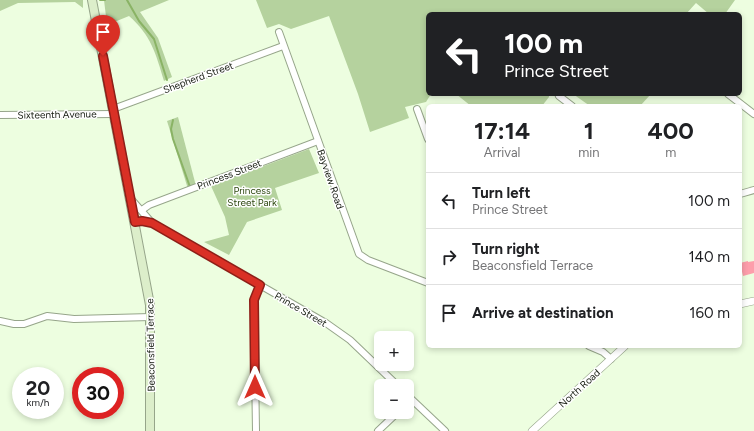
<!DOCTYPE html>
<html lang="en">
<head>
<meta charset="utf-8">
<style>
	:root { --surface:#fff; --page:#f2f2f2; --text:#202124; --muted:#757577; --line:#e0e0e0 }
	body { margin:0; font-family:Figtree,sans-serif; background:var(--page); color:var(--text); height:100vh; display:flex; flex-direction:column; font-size:15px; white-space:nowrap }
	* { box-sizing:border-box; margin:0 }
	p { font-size:13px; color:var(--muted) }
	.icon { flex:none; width:22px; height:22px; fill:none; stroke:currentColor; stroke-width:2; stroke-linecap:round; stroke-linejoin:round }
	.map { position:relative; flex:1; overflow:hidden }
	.details { position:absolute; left:426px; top:104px; width:316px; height:244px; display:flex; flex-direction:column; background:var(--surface); border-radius:6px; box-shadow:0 2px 6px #0003 }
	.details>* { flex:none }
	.guide { position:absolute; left:426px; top:12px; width:316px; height:84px; border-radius:6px; box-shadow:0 2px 6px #0003; background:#202124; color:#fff; overflow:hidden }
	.controls { position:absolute; left:374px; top:331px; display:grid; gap:8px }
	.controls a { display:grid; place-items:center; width:40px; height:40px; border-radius:6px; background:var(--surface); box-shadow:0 2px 6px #0003; font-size:20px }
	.speed { position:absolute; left:12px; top:367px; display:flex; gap:8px; font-size:20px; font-weight:700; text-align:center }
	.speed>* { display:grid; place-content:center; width:52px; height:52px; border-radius:50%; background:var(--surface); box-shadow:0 2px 6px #0003; line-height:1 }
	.speed small { font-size:10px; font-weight:400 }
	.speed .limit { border:6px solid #d22; background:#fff; color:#111 }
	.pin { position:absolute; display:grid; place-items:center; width:34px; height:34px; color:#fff; margin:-41px -17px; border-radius:50% 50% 50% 0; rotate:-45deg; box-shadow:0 0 4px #0007 }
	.pin .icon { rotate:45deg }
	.me { position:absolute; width:44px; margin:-22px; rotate:0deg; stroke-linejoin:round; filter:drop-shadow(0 0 3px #0008) }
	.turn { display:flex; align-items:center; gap:14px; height:84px; padding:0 12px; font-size:18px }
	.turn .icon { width:52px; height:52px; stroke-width:2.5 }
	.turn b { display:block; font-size:28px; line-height:34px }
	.eta { display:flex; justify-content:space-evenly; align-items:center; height:68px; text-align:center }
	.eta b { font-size:24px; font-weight:700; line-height:28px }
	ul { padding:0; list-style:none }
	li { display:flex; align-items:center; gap:12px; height:56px; padding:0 12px; border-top:1px solid var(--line) }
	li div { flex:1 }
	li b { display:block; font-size:15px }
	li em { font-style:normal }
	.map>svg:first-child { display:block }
	.green { fill:#b5d29e }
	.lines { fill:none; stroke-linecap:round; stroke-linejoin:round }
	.stream { stroke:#8ab365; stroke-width:2 }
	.building { fill:#fd9eab }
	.minor-casing { stroke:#96a58a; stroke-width:8 }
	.tertiary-casing { stroke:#96a58a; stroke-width:8 }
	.secondary-casing { stroke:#96a58a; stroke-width:10 }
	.minor { stroke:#fff; stroke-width:6 }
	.tertiary { stroke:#fff; stroke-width:7 }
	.secondary { stroke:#dceeca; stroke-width:8 }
	.route-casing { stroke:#8d1f18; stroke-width:10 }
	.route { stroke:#d93025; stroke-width:7 }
	.labels { text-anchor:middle; stroke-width:3; stroke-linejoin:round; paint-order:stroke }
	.street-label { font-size:10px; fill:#151b10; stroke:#fff }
	.park-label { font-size:10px; fill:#2e4811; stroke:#fff }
</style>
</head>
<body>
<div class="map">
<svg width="754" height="431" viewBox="0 0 754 431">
	<rect width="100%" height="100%" fill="#edfee0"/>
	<g class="green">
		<polygon points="0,0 83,0 83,8 75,2 18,3 0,11"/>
		<path d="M104,0H169L140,12L158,38L172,77L164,81C156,54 151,35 129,16L107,25Z"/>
		<polygon points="256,0 735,0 725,14 709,14 696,3 686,14 428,14 428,94 431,94 426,102 405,107 409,118 370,132 358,94 329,16 291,29 279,24 267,28"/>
		<polygon points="456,94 549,94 549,97 542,106 471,106"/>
		<polygon points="573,94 651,94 640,106 590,106"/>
		<polygon points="178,117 196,186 188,189 167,121"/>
		<polygon points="309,149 319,173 275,188 282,210 247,222 229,255 204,242 229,235 225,217 211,186"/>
	</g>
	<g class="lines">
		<g class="stream">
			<polyline points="100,0 105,0"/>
			<polyline points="127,0 139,21 154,39 167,80"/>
			<polyline points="173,120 171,129 173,139 190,187"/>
		</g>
	</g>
	<polygon class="building" points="748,261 748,262 754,261 754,273 743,276 740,263"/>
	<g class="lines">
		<defs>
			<g id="minor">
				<polyline points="279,32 359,254 368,260 428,283"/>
				<polyline points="728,94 754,114"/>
				<polyline points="559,96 572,106"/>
				<polyline points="113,109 283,46"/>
				<polyline points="417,109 428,139"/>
				<polyline points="0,115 114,114"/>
				<polyline points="740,194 754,190"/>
				<polyline points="131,199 152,223"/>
				<polyline points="142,210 149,205 318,141"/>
				<polyline points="135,222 142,221 152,223 326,323 350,340 398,386"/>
				<polyline points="0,321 14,324 24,324 47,316 74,319 151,317"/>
				<polyline points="589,346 603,352 611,359"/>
				<polyline points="407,395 445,431"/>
				<polyline points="256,431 254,300 260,285"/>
				<polyline points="378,431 398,412"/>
			</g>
			<g id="tertiary">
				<polyline points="740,304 754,301"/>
				<polyline points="532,431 625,346"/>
			</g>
			<polyline id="secondary" points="92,0 150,305 150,431"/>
		</defs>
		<use href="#minor" class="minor-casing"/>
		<use href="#tertiary" class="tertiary-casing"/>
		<use href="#secondary" class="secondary-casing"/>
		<use href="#minor" class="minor"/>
		<use href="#tertiary" class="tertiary"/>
		<use href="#secondary" class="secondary"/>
	</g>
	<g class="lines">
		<defs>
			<polyline id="route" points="103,56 135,222 142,221 152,223 260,285 254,300 255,387"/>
		</defs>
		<use href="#route" class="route-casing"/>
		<use href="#route" class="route"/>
	</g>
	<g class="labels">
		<g class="street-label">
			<text transform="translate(198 77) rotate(-20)" y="4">Shepherd Street</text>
			<text transform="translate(57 114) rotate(-1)" y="4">Sixteenth Avenue</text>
			<text transform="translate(229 174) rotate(-21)" y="4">Princess Street</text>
			<text transform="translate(331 179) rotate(71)" y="4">Bayview Road</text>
			<text transform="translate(301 309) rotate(30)" y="4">Prince Street</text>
			<text transform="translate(150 345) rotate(-91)" y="4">Beaconsfield Terrace</text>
			<text transform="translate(579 388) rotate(-42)" y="4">North Road</text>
		</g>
		<g class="park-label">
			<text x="252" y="194">Princess<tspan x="252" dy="12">Street Park</tspan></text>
		</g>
	</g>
</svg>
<div class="controls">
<a>+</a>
<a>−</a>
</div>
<div class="speed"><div>20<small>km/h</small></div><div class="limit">30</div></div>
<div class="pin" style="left:103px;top:56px;background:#d93025"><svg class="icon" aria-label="arrive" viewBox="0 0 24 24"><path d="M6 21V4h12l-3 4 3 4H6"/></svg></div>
<svg class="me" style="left:255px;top:387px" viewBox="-20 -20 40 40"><path d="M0-17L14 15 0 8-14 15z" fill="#d93025" stroke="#fff" stroke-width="4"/></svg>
<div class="guide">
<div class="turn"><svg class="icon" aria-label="left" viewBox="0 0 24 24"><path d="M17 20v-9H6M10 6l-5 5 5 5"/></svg><div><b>100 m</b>Prince Street</div></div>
</div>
<section class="details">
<div class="eta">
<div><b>17:14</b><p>Arrival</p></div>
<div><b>1</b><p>min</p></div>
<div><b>400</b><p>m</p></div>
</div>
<ul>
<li><svg class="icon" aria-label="left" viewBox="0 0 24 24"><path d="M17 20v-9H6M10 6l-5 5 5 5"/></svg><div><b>Turn left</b><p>Prince Street</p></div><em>100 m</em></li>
<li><svg class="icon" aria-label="right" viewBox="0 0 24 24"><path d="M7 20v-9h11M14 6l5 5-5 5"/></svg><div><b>Turn right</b><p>Beaconsfield Terrace</p></div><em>140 m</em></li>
<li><svg class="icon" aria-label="arrive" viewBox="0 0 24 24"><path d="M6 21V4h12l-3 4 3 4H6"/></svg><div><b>Arrive at destination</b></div><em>160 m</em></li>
</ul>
</section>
</div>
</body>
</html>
